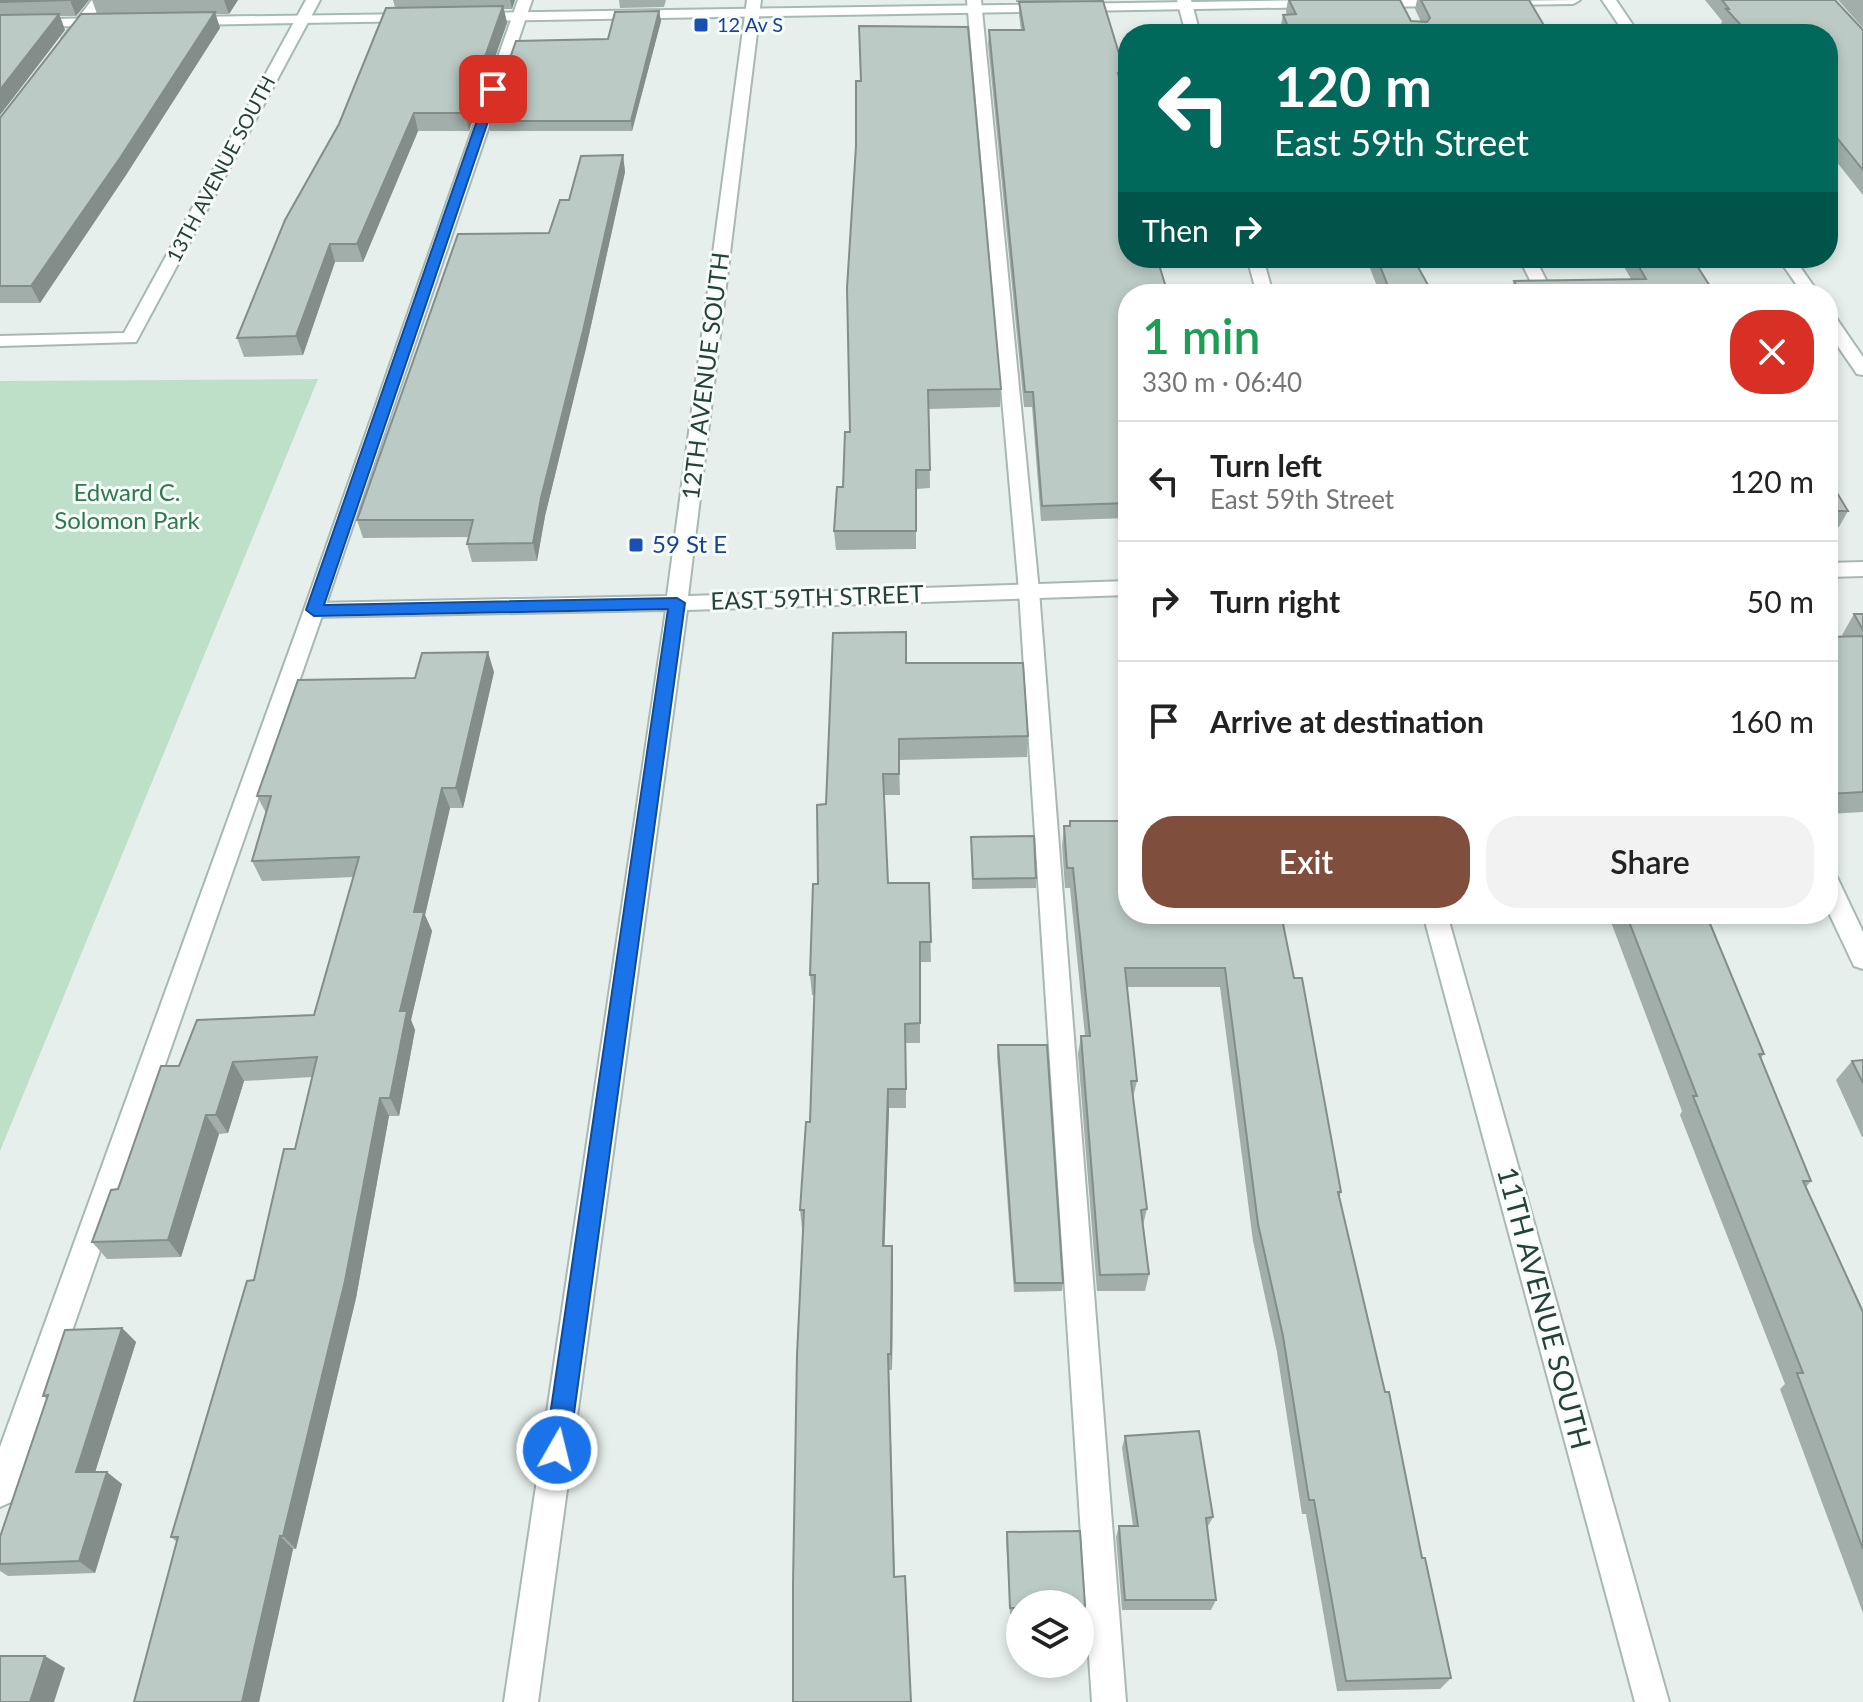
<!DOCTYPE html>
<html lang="en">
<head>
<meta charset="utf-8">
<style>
	:root { --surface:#fff; --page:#f2f2f2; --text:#222; --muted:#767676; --line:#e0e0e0; --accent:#804e3d }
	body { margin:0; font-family:Lato,sans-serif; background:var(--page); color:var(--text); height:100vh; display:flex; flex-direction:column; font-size:30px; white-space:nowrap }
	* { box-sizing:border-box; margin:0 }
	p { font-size:26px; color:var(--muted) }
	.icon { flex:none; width:44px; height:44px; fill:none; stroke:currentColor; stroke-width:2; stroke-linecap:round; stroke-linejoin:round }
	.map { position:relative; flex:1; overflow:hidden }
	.panel { position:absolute; left:1118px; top:284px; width:720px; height:640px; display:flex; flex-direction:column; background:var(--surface); border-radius:32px; box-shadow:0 4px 12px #0003 }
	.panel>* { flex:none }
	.hud { position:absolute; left:1118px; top:24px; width:720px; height:244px; border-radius:32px; box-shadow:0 4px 12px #0003; background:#00695c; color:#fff; overflow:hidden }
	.tools { position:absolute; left:1006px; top:1590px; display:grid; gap:16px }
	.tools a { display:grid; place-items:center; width:88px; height:88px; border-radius:50%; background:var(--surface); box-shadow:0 4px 12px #0003; font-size:40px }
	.pin { position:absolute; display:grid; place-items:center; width:68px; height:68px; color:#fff; margin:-34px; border-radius:16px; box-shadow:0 4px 12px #0006 }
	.me { position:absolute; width:88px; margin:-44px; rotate:8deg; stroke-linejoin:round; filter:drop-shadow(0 0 6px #0008) }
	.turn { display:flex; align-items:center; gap:28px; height:168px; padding:0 24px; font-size:36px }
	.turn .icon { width:104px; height:104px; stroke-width:2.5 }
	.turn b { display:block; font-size:56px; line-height:68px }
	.then { display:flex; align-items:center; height:76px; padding:0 24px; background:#0003; gap:16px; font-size:30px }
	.round { display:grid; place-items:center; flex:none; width:84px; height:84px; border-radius:32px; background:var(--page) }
	.overview { display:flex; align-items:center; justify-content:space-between; height:136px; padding:0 24px }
	h1 { font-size:48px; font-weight:600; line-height:60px; color:#1e9e55 }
	.button { display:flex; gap:16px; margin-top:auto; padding:16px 24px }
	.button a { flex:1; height:92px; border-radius:32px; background:var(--accent); color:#fff; font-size:32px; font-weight:600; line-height:92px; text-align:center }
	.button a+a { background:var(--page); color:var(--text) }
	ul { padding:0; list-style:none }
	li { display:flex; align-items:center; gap:24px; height:120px; padding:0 24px; border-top:2px solid var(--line) }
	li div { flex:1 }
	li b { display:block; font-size:30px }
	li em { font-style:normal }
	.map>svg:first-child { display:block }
	.green { fill:#bfe0c8 }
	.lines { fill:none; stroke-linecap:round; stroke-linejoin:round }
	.lane-casing { stroke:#a8b8b2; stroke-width:4 }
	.street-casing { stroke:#a8b8b2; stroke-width:4 }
	.secondary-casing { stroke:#a4bbb3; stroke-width:4 }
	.lane { fill:#fff; fill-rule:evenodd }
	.street { fill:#fff; fill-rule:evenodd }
	.secondary { fill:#fff; fill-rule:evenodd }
	.wall { fill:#a1aea9 }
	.shaded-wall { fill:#838d89 }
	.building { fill:#bbcac4; stroke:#838d89; stroke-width:2 }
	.route { fill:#1a73e8; stroke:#114b97; stroke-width:2 }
	.transit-dot { fill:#1a4fb4; stroke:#f7fbf9; stroke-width:3 }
	.labels { text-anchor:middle; stroke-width:6; stroke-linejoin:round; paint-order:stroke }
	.far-transit-label { font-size:20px; fill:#164399; stroke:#f7fbf9; text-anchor:start }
	.far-street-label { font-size:20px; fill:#24423a; stroke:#f7fbf9 }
	.street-label { font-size:24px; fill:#24423a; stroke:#f7fbf9 }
	.park-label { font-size:24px; fill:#2d7a4b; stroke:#f7fbf9 }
	.transit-label { font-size:24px; fill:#164399; stroke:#f7fbf9; text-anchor:start }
	.near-street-label { font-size:28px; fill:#24423a; stroke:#f7fbf9 }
</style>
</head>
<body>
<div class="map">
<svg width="1863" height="1702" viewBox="0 0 1863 1702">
	<rect width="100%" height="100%" fill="#e6efeb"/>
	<polygon class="green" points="318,379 0,1151 0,381"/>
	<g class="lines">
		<defs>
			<g id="lane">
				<polygon points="92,0 106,0 74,42 64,42 62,39"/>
				<polygon points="518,0 532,0 324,610 16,1491 11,1502 0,1507 0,1447 304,610"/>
				<polygon points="967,0 981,0 1039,591 1126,1702 1092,1702 1019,591"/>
				<polygon points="1519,258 1535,258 1553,294 1537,294"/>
				<polygon points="1828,874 1837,877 1863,932 1863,969 1854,966 1828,911"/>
			</g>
			<g id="street">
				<polygon points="306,0 320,0 136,342 0,346 0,336 124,333"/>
				<polygon points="747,0 761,0 688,596 1128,581 1128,595 687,610 538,1702 504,1702 666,610 314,617 307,615 304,610 307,605 314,603 667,596"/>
				<polygon points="1177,0 1191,0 1200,34 1186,34"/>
				<polygon points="1602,0 1616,0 1639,34 1625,34"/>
				<polygon points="1247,258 1263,258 1273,294 1257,294"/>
				<polygon points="1778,258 1794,258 1819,294 1803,294"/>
				<polygon points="1828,314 1834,315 1863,357 1863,375 1857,374 1828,332"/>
				<polygon points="1863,562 1863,576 1828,577 1828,563"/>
				<polygon points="1423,914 1447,914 1669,1702 1635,1702"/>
			</g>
			<g id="secondary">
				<polygon points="1319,0 1326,4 1324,7 476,21 469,17 476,13"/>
				<polygon points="1367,0 1452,0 1454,2 1447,6 1371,7 1364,3"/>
				<polygon points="1580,0 1573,4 1499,5 1492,1"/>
				<polygon points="415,14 422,18 420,21 188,25 181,21 188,17"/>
				<polygon points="107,18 112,19 112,25 0,28 0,20"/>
			</g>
		</defs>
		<use href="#lane" class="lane-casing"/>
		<use href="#street" class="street-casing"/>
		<use href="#secondary" class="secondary-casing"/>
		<use href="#lane" class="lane"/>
		<use href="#street" class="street"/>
		<use href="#secondary" class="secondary"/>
	</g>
	<g class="wall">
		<polygon points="0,0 89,0 76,16 60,16 65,30 0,115"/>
		<polygon points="92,0 238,0 229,14 215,14 220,28 126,175 40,303 0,303 0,118 97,14"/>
		<polygon points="393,0 515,0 512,9 504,9 507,23 469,131 418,131 363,262 335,262 303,355 244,357 237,338 395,8"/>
		<polygon points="619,0 666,0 664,7 620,8"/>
		<polygon points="1016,0 1098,0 1016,2"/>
		<polygon points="1288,0 1400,0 1411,21 1421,22 1415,9 1417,0 1529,0 1549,34 1282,34 1280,29 1283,15 1287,15 1286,11"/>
		<polygon points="1705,0 1835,0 1863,30 1863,195 1828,151 1828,34 1730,34 1721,24 1722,21"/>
		<polygon points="1838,0 1863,0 1863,28"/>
		<polygon points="1019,2 1125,73 1124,87 1121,87 1128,294 1128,518 1041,521 1032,407 1024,407 988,44 989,30 1021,30 1019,15"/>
		<polygon points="659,11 661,21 632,131 490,131 488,121"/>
		<polygon points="623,155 625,172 586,348 545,516 537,561 472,562 467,544 469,537 363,538 357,520 549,233 569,200"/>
		<polygon points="1366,258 1413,258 1433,294 1380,294"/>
		<polygon points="1619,258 1692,258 1715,294 1510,294 1514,281 1631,279"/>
		<polygon points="847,288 1001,389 1000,407 929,409 930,488 916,489 916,549 836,550 834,531 843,487 850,432"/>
		<polygon points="1828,478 1848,511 1839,527 1828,527"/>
		<polygon points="1854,614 1863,614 1863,812 1828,814 1828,637 1843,636 1842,635"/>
		<polygon points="906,663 1028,736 1027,757 899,760 900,795 884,795 888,883 929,883 931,962 920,962 920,1043 906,1043 906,1108 889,1108 884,1246 892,1246 893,1263 892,1370 889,1370 895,1577 911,1702 802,1228 800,1210 810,1122 814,995 812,995 810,975 826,804"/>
		<polygon points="494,672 463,808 450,808 425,915 432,931 411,1020 415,1030 399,1116 389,1116 356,1298 296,1549 293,1549 259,1702 134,1702 177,1542 171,1537 254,1280 295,1149 312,1077 244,1081 228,1133 219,1134 181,1257 107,1259 92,1242 179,1066 314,1015 354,877 262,881 252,861 266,813 257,796 415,678"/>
		<polygon points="1070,821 1294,978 1341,1192 1339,1198 1451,1678 1440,1689 1337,1691 1306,1514 1302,1514 1277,1352 1253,1241 1220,987 1127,987 1137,1081 1133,1098 1147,1209 1143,1225 1149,1274 1145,1291 1097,1291 1078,1054 1081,1036 1085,1036 1070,888 1065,888 1062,846 1064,826 1070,826"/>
		<polygon points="971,837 1036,878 1036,888 972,889"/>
		<polygon points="1608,914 1706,914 1764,1054 1761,1058 1811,1181 1806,1187 1863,1312 1863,1613 1780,1389 1785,1384 1680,1115 1682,1111"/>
		<polygon points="998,1045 1063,1283 1062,1291 1014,1292 997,1055"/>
		<polygon points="1863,1060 1863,1137 1862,1137 1836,1080 1852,1061"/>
		<polygon points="122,1328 136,1342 95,1472 122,1484 95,1573 8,1576 0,1571 0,1537 47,1399 43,1396"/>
		<polygon points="1125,1436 1213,1517 1207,1528 1216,1600 1211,1610 1122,1610 1116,1537 1119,1526 1133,1526 1122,1448"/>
		<polygon points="1007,1532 1085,1606 1083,1613 1080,1613 1080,1604 1020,1604 1020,1614 1010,1614 1006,1539"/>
	</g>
	<g class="shaded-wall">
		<polygon points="70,0 89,0 76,16"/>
		<polygon points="224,0 238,0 229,14"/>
		<polygon points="510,0 515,0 512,9"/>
		<polygon points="503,6 507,23 469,131 465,113"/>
		<polygon points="659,11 661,21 632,131 631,121"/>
		<polygon points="215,12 220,28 126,175 40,303 31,286"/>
		<polygon points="59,14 65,30 0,115 0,90"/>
		<polygon points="414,113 418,131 363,262 357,244"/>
		<polygon points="623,155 625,172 586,348 545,516 537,561 533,543 541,498"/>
		<polygon points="330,244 335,262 303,355 296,336"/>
		<polygon points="488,652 494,672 463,808 456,788"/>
		<polygon points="442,788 450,808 425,915 432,931 411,1020 415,1030 399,1116 390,1098 400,1011 414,912"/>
		<polygon points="233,1062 244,1081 228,1133 216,1115"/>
		<polygon points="888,1089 889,1108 884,1263 883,1246"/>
		<polygon points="380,1098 389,1116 356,1298 296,1549 283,1536"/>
		<polygon points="206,1115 219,1134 181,1257 168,1240"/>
		<polygon points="892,1246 893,1263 892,1370 891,1354"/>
		<polygon points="122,1328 136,1342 91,1485 76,1472"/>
		<polygon points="107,1472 122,1484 95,1573 79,1561"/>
		<polygon points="280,1536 293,1549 259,1702 242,1702"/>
		<polygon points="45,1656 65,1668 54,1702 30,1702"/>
	</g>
	<g class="building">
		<polygon points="0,0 70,0 0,2"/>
		<polygon points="1289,0 1400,0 1411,21 1427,22 1430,18 1421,0 1529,0 1549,34 1291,34 1283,15 1296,14"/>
		<polygon points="1722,0 1835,0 1863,30 1863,170 1828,127 1828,34 1749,34 1726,9 1729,9"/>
		<polygon points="1103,1 1125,73 1118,73 1128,116 1128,258 1157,258 1168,294 1128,294 1128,503 1042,506 1033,392 1025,392 989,30 1024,30 1019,2"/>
		<polygon points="503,6 465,113 414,113 357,244 330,244 296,336 237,338 285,220 339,124 386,8"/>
		<polygon points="659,11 631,121 488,121 516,41 608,39 615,12"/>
		<polygon points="215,12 120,158 31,286 0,286 0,118 81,14"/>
		<polygon points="59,14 0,90 0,15"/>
		<polygon points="859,26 968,27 1001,389 928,390 930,470 916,470 916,531 834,531 837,487 843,487 845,432 850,432 847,288 856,146 856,81 861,81"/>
		<polygon points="623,155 583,331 541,498 533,543 467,544 473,520 357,520 458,234 549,233 560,200 569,200 581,156"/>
		<polygon points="1377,258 1413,258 1433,294 1391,294"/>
		<polygon points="1634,258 1692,258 1715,294 1520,294 1514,281 1646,279"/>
		<polygon points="1828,478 1848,511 1828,511"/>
		<polygon points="1854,614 1863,614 1863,630"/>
		<polygon points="906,632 906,663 1023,663 1028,736 899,739 899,774 883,774 888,883 929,883 931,942 920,942 920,1023 905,1024 906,1089 888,1089 883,1246 892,1246 891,1354 888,1354 894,1577 905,1576 911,1702 793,1702 793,1583 797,1355 804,1210 800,1210 806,1122 810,1122 815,975 810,975 813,884 818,884 817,805 826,804 833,633"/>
		<polygon points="1863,636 1863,792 1828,794 1828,637"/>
		<polygon points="488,652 456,788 442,788 414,912 424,912 400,1011 407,1011 390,1098 380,1098 345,1281 283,1536 280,1536 242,1702 134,1702 178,1537 171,1537 247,1281 254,1280 284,1149 295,1149 317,1057 233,1062 216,1115 206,1115 168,1240 92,1242 111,1190 118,1189 161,1066 179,1066 197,1020 314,1015 359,857 252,861 271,796 257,796 298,680 415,678 422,653"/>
		<polygon points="1070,821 1128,821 1128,914 1281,914 1294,978 1302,978 1341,1192 1338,1192 1385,1392 1389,1392 1422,1558 1425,1558 1451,1678 1346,1681 1314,1500 1309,1500 1283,1336 1258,1224 1225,968 1125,968 1137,1081 1131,1081 1147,1209 1141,1210 1149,1274 1100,1275 1081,1036 1090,1036 1073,868 1067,868 1064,826 1070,826"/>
		<polygon points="1034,836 1036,878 973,879 971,837"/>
		<polygon points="1626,914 1706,914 1764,1054 1759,1054 1811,1181 1803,1181 1863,1312 1863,1549 1797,1373 1803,1373 1693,1096 1697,1096"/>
		<polygon points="998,1045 1047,1045 1063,1283 1015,1283"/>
		<polygon points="1863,1060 1863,1083 1852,1061"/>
		<polygon points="122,1328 76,1472 107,1472 79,1561 0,1564 0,1537 48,1395 43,1396 65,1330"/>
		<polygon points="1199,1431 1213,1517 1206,1518 1216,1600 1125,1600 1119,1526 1138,1526 1125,1436"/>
		<polygon points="1080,1531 1085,1606 1080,1607 1080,1604 1020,1604 1020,1608 1010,1608 1007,1532"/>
		<polygon points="0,1656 45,1656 30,1702 0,1702"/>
	</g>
	<polygon class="route" points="493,86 499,89 324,605 677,598 685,603 569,1450 565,1458 557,1462 548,1458 545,1450 668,609 314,616 306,610 488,89"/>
	<g class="transit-dot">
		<rect x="693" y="17" width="16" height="16" rx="4"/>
		<rect x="628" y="537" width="16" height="16" rx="4"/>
	</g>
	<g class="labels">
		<g class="far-transit-label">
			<text x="717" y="32">12 Av S</text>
		</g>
		<g class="far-street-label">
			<text transform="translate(221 169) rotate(-62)" y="7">13TH AVENUE SOUTH</text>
		</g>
		<g class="street-label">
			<text transform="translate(706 376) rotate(-83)" y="8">12TH AVENUE SOUTH</text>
			<text transform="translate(817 598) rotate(-2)" y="8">EAST 59TH STREET</text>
		</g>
		<g class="park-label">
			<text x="127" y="501">Edward C.<tspan x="127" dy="28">Solomon Park</tspan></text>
		</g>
		<g class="transit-label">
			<text x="652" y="553">59 St E</text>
		</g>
		<g class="near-street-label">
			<text transform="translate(1544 1308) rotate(75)" y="10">11TH AVENUE SOUTH</text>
		</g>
	</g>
</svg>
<div class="tools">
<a><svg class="icon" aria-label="layers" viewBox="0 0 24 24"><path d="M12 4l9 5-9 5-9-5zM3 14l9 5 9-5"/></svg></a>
</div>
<div class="pin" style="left:493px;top:89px;background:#d93025"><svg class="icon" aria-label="arrive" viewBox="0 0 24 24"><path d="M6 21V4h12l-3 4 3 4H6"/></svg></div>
<svg class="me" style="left:557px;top:1450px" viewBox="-20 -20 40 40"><circle r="17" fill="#1a73e8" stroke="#fff" stroke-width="3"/><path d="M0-11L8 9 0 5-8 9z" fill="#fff"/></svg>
<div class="hud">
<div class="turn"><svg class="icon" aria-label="left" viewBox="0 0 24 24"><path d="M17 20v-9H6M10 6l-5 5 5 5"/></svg><div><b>120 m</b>East 59th Street</div></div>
<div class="then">Then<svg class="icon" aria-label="right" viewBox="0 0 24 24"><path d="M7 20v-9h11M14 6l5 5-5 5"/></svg></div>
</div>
<section class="panel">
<div class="overview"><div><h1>1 min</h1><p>330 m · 06:40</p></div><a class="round" style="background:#d93025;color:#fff"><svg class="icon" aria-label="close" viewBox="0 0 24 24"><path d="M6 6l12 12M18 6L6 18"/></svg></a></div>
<ul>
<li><svg class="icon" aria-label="left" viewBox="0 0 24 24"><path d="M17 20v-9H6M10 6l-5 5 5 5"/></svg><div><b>Turn left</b><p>East 59th Street</p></div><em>120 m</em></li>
<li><svg class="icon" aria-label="right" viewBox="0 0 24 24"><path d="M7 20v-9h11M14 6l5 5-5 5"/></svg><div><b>Turn right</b></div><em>50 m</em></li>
<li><svg class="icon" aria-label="arrive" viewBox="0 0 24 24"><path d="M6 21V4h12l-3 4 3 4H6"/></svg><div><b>Arrive at destination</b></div><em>160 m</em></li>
</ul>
<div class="button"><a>Exit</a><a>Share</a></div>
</section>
</div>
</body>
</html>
